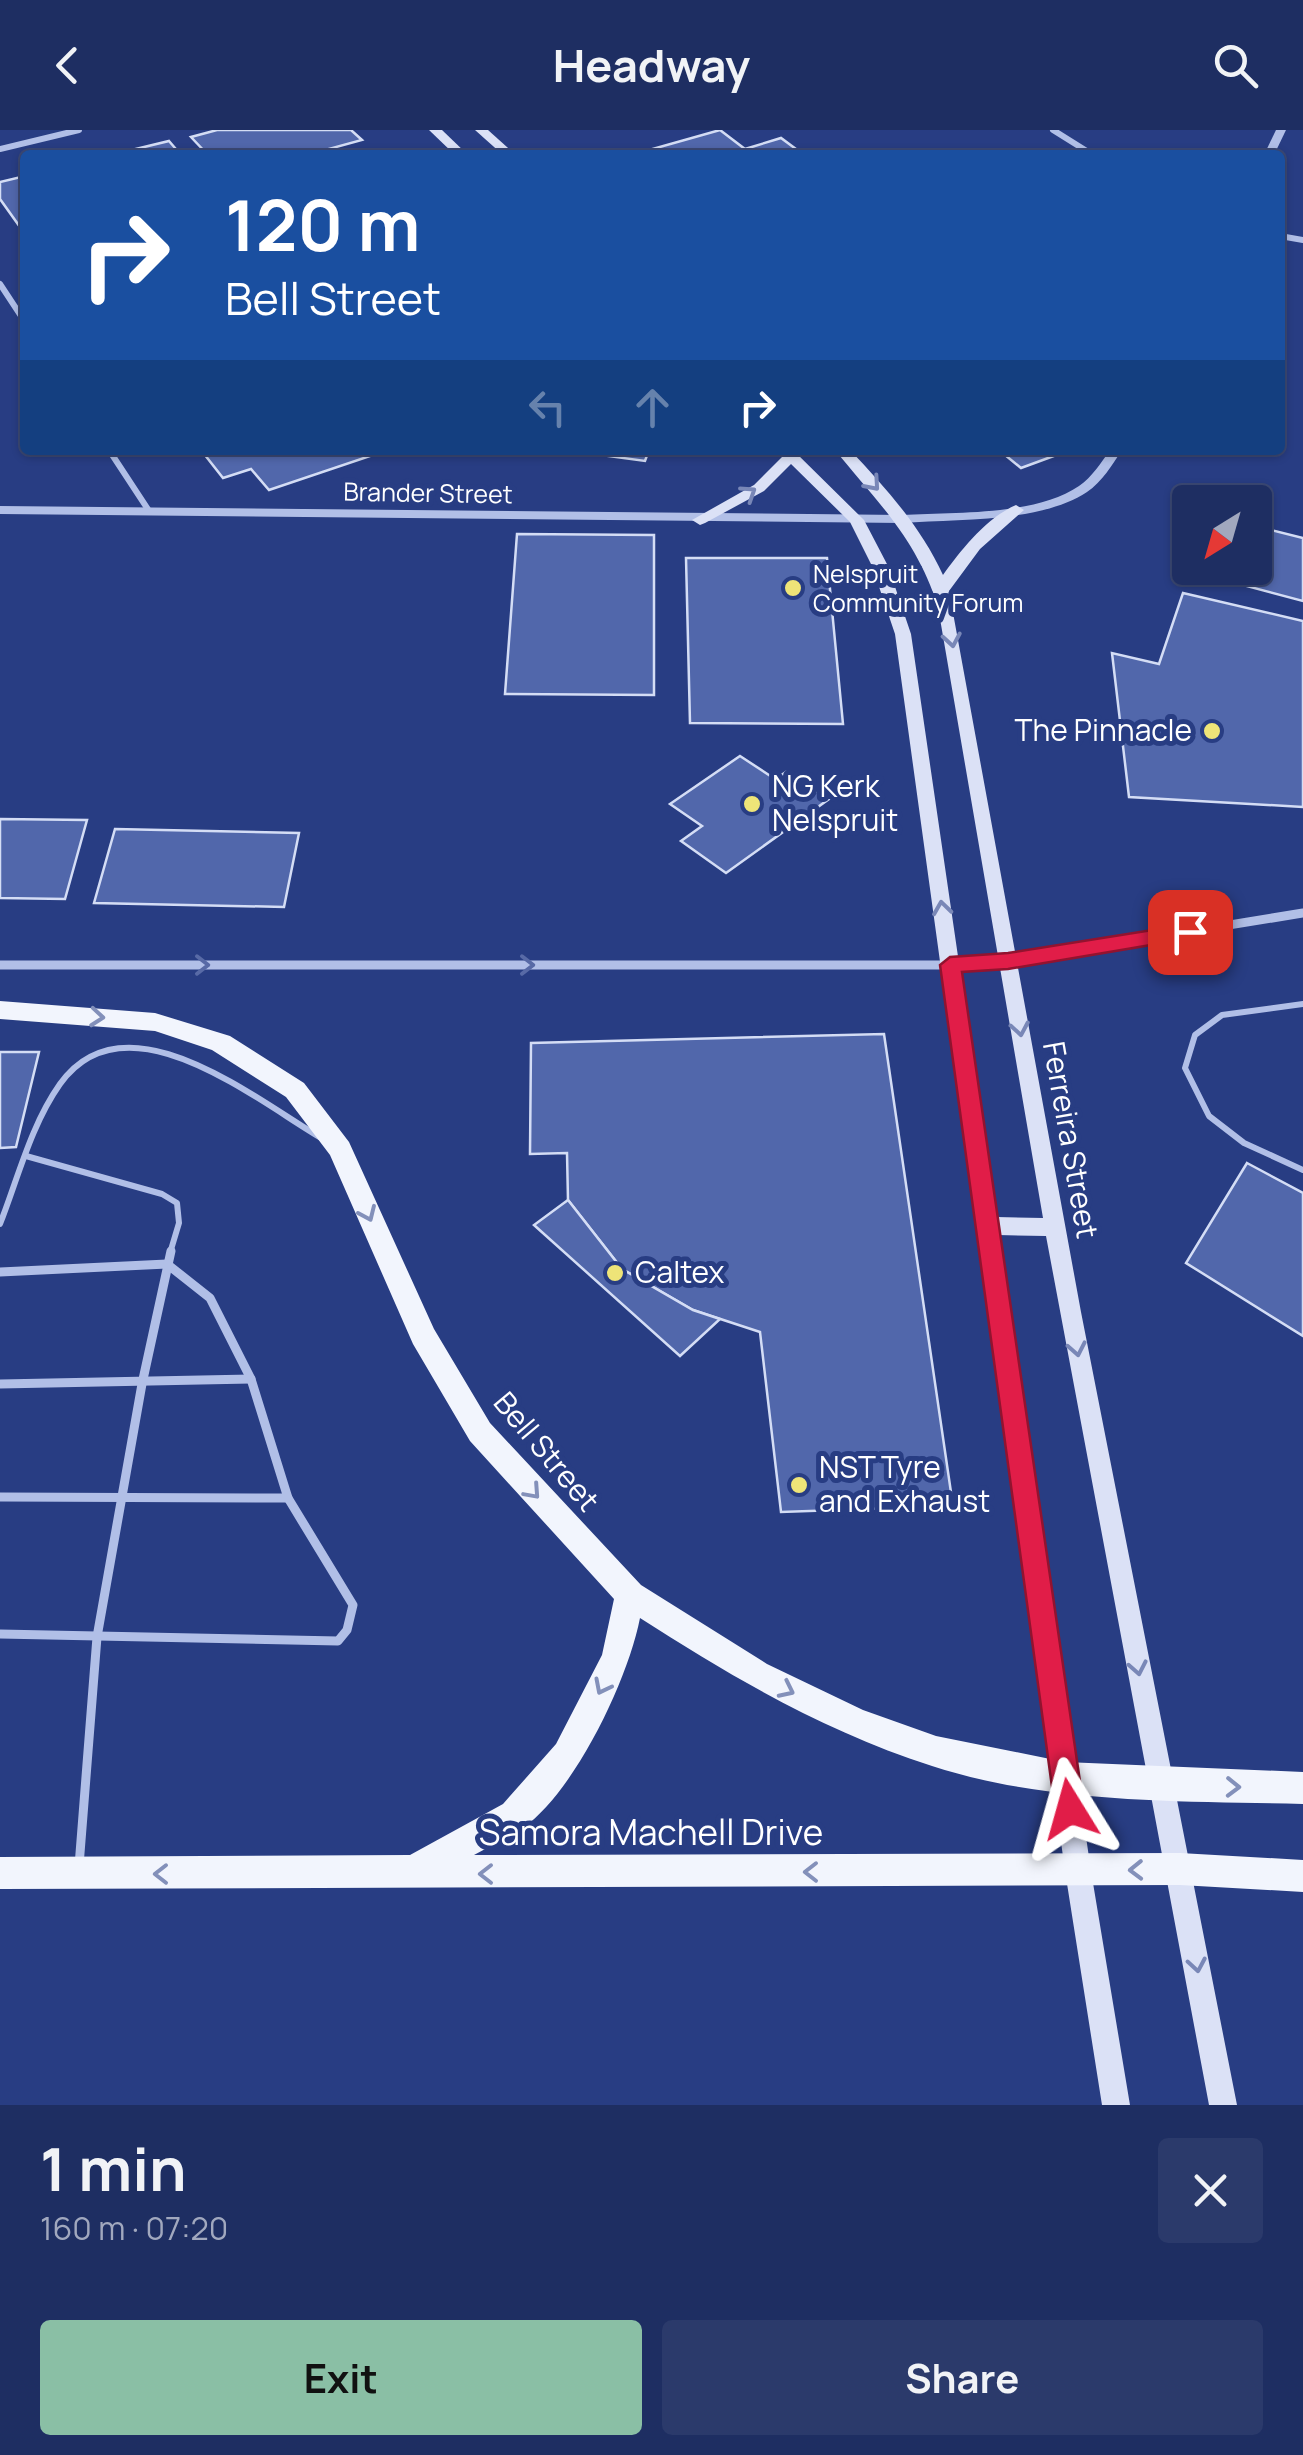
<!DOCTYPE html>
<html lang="en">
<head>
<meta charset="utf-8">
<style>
	:root { --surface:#1e2e62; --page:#2b3a6b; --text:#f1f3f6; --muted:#a1a8be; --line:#3c4a77; --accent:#8abfa5 }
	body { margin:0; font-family:Manrope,sans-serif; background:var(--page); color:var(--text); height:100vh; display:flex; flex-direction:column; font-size:38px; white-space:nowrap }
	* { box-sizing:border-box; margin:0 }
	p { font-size:32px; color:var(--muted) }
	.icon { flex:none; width:55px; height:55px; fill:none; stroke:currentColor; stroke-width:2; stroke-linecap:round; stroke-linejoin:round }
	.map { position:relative; height:1975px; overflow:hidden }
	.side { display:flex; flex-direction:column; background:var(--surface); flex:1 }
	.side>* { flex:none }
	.banner { position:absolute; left:20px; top:20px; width:1265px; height:305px; border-radius:10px; box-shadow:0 2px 8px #0004,0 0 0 2px var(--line); background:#1a4fa0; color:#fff; overflow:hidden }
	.needle { width:65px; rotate:217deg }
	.tools { position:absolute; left:1172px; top:355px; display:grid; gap:20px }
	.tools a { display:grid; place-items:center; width:100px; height:100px; border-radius:10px; background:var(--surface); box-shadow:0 2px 8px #0004,0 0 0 2px var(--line); font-size:50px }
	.pin { position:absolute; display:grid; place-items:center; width:85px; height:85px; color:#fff; margin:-42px; border-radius:20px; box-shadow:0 5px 15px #0006 }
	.me { position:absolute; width:110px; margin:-55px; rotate:352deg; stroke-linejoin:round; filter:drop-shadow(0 0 8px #0008) }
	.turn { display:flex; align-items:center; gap:35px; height:210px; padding:0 40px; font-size:45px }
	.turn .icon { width:130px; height:130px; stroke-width:2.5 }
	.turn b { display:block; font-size:70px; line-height:85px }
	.lanes { display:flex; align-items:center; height:95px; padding:0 40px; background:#0003; justify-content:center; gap:50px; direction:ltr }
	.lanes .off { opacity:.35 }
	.round { display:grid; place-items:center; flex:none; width:105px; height:105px; border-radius:10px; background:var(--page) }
	.summary { display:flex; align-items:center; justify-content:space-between; height:170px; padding:0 40px }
	h1 { font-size:60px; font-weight:700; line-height:75px }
	.cta { display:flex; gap:20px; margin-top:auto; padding:20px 40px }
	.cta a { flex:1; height:115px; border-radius:10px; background:var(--accent); color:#111; font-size:40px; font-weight:700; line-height:115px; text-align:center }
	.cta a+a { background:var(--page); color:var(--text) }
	header { display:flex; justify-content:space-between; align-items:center; height:130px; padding:0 40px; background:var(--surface); font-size:45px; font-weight:700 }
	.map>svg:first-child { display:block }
	.building { fill:#5167ab; stroke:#d4ddf5; stroke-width:2.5 }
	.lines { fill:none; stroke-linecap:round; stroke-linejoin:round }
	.service-far1 { stroke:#b1bfe7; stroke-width:6 }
	.service { stroke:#b1bfe7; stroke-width:9 }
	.minor-far1 { stroke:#b1bfe7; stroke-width:6 }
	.minor { stroke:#b1bfe7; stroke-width:9 }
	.tertiary { fill:#b1bfe7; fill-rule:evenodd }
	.secondary { fill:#dbe1f6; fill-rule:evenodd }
	.primary { fill:#f2f5fd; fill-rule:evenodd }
	.oneway { stroke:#7987b7 }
	.oneway2 { stroke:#586aa6 }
	.oneway3 { stroke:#8390ba }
	.route { fill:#e11d48; stroke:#92132f; stroke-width:2.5 }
	.poi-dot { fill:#eee478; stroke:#283d83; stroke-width:4 }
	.labels { text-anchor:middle; stroke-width:10; stroke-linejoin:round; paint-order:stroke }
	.far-street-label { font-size:25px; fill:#fff; stroke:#283d83 }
	.far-poi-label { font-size:25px; fill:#fff; stroke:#283d83; text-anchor:start }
	.poi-label { font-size:30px; fill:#fff; stroke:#283d83; text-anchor:start }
	.street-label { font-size:30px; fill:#fff; stroke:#283d83 }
	.near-street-label { font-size:35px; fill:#fff; stroke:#283d83 }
</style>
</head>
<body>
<header><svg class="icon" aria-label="back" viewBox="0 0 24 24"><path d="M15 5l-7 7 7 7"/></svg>Headway<svg class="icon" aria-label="search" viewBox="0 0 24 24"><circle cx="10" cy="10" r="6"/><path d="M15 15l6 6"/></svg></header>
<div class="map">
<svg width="1303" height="1975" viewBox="0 0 1303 1975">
	<rect width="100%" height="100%" fill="#283d83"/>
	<g class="building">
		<polygon points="217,0 351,0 362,10 307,25 208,25 191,7"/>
		<polygon points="720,0 745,19 781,8 804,25 656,25 649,20"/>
		<polygon points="169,11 181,25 111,25"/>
		<polygon points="25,46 25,104 0,69 0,52"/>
		<polygon points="201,320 380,320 382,322 269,360 251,339 223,348"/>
		<polygon points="564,320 649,320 645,331"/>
		<polygon points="999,320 1070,320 1021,338"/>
		<polygon points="1255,396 1303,408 1303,471 1224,450 1229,438 1255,438"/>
		<polygon points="517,404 654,405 654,565 505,564"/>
		<polygon points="686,428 827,428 843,594 690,593"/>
		<polygon points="1183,463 1303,491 1303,677 1129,667 1112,523 1159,534"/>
		<polygon points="740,626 775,649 786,642 829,669 726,743 681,711 702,696 670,674"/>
		<polygon points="0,689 87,690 65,769 0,768"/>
		<polygon points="115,699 299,703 284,777 94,773"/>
		<polygon points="884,904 953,1376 781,1382 760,1202 693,1180 622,1139 568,1070 567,1023 530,1024 531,913"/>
		<polygon points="0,922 39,922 16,1017 0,1018"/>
		<polygon points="1247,1033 1303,1063 1303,1206 1186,1133"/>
		<polygon points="568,1070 622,1139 693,1180 720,1189 680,1226 534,1095"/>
	</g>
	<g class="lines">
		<g class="service-far1">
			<polyline points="1303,874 1222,885 1195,905 1185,938 1209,986 1244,1013 1303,1040"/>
			<polyline points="26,1026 162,1064 177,1073 179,1093 170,1123"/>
			<path d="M0,1094C18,1048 31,995 60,954C126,861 257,971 323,1009"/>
		</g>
		<g class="service">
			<polyline points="0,1142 167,1134 210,1168 251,1249 288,1368 353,1475 347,1500 338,1511 0,1504"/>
			<polyline points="0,1254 251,1249"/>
			<polyline points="0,1367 288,1368"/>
			<polyline points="79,1736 97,1507 142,1254 171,1121"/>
		</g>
		<g class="minor-far1">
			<polyline points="1053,0 1093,25"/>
			<polyline points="0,19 79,0"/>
			<polyline points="1280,106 1303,110"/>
			<polyline points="0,154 25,192"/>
			<polyline points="109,320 149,381"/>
		</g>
		<polyline class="minor" points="0,835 951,835 1008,831 1303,783"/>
		<g class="tertiary">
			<polygon points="1276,0 1286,0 1274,25 1264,25"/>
			<path d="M1110,320H1122C1112,335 1102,352 1087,362C1040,393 957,389 902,393L0,384V376L902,385C954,382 1035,386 1079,356C1092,347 1101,333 1110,320Z"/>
		</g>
		<g class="secondary">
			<polygon points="429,0 442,0 468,25 455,25"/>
			<polygon points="475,0 488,0 516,25 503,25"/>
			<path d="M778,320H793L864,390L888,436L911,504L996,1087L1043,1088L938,477C917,409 878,373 835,320H850C886,358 921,397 943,445C961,420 986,388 1016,375L1024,380L980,419L949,461L1081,1182L1237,1975H1209L1046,1106L998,1105L1091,1741L1130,1975H1102L1065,1741L895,504L872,436L850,392L791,334L764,361L705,393L700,395L692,390L754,355L783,326Z"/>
		</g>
		<path class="primary" d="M0,871L155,883L230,906L304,953L349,1012L434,1199L490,1293L641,1455L767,1534L863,1580L936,1606L1065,1632L1303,1642V1674C1181,1671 1049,1674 932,1636C826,1602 733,1548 640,1488C628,1550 575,1661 523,1698C508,1708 490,1716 474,1725L1180,1723L1303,1730V1762L1180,1755L0,1759V1727L410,1725L503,1674L556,1614L602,1525L614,1469L470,1311L413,1214L330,1025L286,967L212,920L155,901L0,889Z"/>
	</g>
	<defs><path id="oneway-chevron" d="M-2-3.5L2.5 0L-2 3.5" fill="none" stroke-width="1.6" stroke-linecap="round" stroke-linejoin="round" transform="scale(2.5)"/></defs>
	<g class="oneway">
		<use href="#oneway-chevron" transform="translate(873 354) rotate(49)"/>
		<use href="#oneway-chevron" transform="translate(749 363) rotate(-33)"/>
		<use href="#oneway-chevron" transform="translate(952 510) rotate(80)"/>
		<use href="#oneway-chevron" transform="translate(942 778) rotate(-98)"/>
		<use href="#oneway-chevron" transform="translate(1020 899) rotate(80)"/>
		<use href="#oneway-chevron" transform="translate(1077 1219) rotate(79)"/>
		<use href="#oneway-chevron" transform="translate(1138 1538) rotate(79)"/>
		<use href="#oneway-chevron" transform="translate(1197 1835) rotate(80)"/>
	</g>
	<g class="oneway2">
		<use href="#oneway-chevron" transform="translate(202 835)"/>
		<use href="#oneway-chevron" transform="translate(527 835)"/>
	</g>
	<g class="oneway3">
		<use href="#oneway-chevron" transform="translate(97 887) rotate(5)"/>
		<use href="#oneway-chevron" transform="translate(368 1084) rotate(66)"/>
		<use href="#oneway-chevron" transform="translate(533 1362) rotate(48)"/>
		<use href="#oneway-chevron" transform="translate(602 1557) rotate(117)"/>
		<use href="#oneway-chevron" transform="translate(787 1560) rotate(26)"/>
		<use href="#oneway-chevron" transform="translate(1233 1657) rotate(1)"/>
		<use href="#oneway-chevron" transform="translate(1136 1740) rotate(179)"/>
		<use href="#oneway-chevron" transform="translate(811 1742) rotate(180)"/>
		<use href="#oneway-chevron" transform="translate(161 1744) rotate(-180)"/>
		<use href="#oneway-chevron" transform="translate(486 1744) rotate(180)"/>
	</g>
	<polygon class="route" points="1190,794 1198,796 1201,802 1198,807 1008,839 962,842 1084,1679 1080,1689 1070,1694 1059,1689 1055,1679 940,835 950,827 1008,823"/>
	<g class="poi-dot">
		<circle cx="793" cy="458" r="10"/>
		<circle cx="1212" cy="601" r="10"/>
		<circle cx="752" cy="674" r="10"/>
		<circle cx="615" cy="1143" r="10"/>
		<circle cx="799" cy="1355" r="10"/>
	</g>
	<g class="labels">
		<g class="far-street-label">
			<text transform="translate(428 363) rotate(1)" y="9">Brander Street</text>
		</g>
		<g class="far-poi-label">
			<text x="813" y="453">Nelspruit<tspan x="813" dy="29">Community Forum</tspan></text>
		</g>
		<g class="poi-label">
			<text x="1192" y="611" text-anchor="end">The Pinnacle</text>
			<text x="772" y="667">NG Kerk<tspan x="772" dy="34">Nelspruit</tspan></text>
			<text x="635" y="1153">Caltex</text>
			<text x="819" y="1348">NST Tyre<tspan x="819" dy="34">and Exhaust</tspan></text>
		</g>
		<g class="street-label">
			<text transform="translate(1070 1010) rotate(80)" y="10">Ferreira Street</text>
			<text transform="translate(546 1322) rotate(50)" y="10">Bell Street</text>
		</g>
		<g class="near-street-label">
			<text x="651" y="1715">Samora Machell Drive</text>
		</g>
	</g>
</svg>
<div class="tools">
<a><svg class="needle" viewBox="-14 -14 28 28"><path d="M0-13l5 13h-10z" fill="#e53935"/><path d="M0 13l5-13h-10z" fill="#a1a8be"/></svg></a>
</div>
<div class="pin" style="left:1190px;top:802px;background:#d93025"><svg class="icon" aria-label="arrive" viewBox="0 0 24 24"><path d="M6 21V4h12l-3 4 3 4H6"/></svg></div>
<svg class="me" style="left:1070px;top:1679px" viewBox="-20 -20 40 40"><path d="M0-17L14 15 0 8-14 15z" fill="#e11d48" stroke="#fff" stroke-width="4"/></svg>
<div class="banner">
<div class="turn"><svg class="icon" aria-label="right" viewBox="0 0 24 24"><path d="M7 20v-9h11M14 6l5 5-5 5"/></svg><div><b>120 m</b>Bell Street</div></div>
<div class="lanes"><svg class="icon off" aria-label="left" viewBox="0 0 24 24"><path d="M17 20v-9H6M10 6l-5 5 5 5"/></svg><svg class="icon off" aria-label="ahead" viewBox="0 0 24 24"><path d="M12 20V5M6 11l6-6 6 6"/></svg><svg class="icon" aria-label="right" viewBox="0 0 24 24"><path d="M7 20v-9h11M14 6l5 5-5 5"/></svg></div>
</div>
</div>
<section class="side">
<div class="summary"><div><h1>1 min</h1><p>160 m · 07:20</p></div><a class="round"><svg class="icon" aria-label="close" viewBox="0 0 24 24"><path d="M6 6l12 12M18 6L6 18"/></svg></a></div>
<div class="cta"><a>Exit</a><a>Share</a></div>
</section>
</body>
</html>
